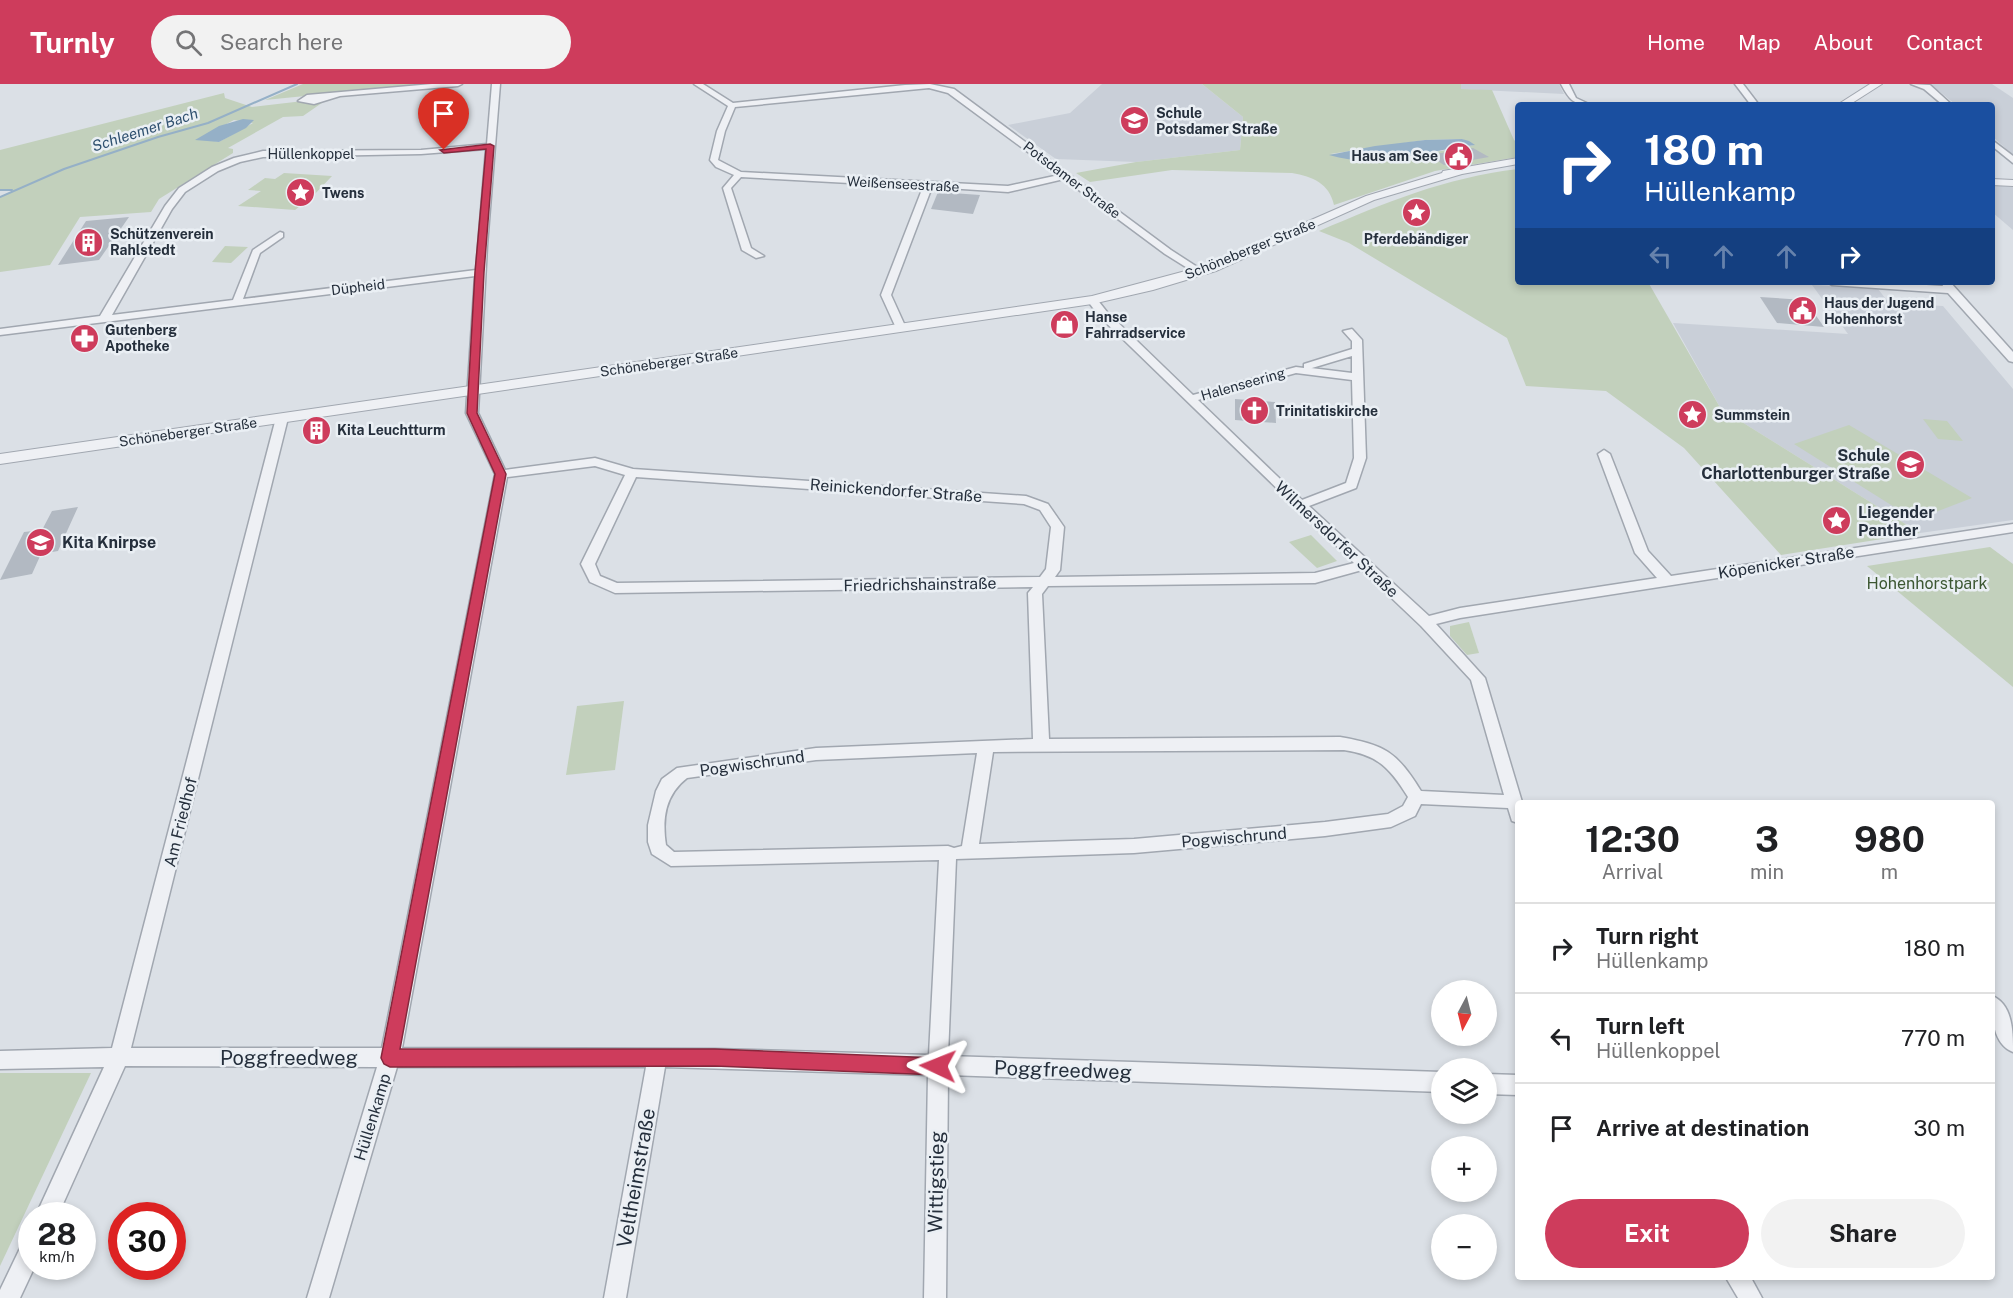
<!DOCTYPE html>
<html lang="en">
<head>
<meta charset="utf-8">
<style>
	:root { --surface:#fff; --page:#f2f2f2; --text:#202124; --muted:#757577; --line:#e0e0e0; --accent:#ce3c5c }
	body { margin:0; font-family:"Public Sans",sans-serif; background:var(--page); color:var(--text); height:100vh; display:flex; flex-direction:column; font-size:22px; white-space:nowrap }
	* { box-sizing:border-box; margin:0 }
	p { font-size:20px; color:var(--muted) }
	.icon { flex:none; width:33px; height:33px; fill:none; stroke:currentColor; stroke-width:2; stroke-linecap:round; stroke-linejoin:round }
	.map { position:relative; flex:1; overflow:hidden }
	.side { position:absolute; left:1515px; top:716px; width:480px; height:480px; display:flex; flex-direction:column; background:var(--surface); border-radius:6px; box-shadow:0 3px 9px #0003 }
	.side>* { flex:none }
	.banner { position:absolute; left:1515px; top:18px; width:480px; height:183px; border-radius:6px; box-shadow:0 3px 9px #0003; background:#1a4fa0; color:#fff; overflow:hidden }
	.needle { width:39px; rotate:187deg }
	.fabs { position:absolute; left:1431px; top:896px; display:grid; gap:12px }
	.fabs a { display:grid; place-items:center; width:66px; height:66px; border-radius:50%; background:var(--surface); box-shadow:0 3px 9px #0003; font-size:30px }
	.speed { position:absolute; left:18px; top:1118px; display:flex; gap:12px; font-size:30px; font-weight:700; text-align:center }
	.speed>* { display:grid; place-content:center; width:78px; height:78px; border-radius:50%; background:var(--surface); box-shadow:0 3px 9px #0003; line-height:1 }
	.speed small { font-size:15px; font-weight:400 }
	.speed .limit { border:9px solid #d22; background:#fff; color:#111 }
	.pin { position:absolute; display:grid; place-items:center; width:51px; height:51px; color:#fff; margin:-62px -26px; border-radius:50% 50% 50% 0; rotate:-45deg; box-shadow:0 0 6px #0007 }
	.pin .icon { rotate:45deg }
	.me { position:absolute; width:66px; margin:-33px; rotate:272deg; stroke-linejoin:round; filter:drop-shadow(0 0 4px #0008) }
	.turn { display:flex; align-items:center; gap:21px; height:126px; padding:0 30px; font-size:27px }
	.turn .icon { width:78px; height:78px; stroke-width:2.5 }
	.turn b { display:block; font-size:42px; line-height:51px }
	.lanes { display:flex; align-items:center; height:57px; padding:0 30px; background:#0003; justify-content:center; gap:30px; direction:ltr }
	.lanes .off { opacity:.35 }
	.eta { display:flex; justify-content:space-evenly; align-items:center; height:102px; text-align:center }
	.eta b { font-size:36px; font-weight:700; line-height:42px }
	.button { display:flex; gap:12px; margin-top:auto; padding:12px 30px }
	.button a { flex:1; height:69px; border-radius:36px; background:var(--accent); color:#fff; font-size:24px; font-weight:700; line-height:69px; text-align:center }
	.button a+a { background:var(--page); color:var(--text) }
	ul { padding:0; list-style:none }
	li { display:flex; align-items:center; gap:18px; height:90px; padding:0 30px; border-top:2px solid var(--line) }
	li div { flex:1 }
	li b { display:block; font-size:22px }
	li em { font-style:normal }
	header { display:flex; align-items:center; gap:36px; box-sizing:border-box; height:84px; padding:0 30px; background:var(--accent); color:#fff }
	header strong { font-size:28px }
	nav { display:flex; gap:33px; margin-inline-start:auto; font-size:21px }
	.search { width:420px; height:54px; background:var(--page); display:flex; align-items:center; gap:15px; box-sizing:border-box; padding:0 21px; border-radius:33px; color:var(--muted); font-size:22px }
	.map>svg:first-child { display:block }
	.built { fill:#c9cfd8 }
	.green { fill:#c2d0bc; fill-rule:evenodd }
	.water { fill:#95b0c7 }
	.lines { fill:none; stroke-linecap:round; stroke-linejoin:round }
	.stream { stroke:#95b0c7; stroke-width:2 }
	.building { fill:#b2b9c2 }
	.minor-casing { stroke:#a1a7b0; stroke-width:3 }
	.tertiary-casing { stroke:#a1a7b0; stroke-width:2 }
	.minor { fill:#eef0f4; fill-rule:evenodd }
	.tertiary { fill:#eef0f4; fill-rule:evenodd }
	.route { fill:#ce3c5c; stroke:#86273c; stroke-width:1.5 }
	.labels { text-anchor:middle; stroke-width:5; stroke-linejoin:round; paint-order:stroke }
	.far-poi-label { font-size:14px; font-weight:bold; fill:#252f3c; stroke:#eaeff4; text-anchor:start }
	.far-street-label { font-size:14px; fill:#252f3c; stroke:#eaeff4 }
	.far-water-label { font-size:15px; font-style:italic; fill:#2f506f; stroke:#eaeff4 }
	.poi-label { font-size:16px; font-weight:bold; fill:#252f3c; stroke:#eaeff4; text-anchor:start }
	.street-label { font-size:16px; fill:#252f3c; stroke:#eaeff4 }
	.park-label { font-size:16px; fill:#3c5732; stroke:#eaeff4 }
	.near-street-label { font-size:20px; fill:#252f3c; stroke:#eaeff4 }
</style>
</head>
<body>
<header>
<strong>Turnly</strong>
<div class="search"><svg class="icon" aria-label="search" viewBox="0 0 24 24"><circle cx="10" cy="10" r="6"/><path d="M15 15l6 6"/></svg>Search here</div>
<nav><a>Home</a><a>Map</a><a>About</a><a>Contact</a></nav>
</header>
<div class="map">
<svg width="2013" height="1214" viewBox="0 0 2013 1214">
	<rect width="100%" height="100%" fill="#dbe0e6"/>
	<g class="built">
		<polygon points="1102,0 1202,0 1243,33 1240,66 1136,78 1056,75 1008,41 1070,29"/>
		<polygon points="1461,0 1559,0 1564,10 1460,5"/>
		<polygon points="1920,0 1992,0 2013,14 2013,71 1992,52 1992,21 1956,21 1939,7"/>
		<polygon points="1992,101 2013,103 2013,146 1992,128"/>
		<polygon points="1812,201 1878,205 1889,219 1943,222 2013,305 2013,436 1920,449 1721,325 1673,239 1848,250"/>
	</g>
	<g class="green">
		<polygon points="303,0 425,0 265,16"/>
		<path d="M1202,0H1461V5L1492,6L1514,56L1518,59V73L1435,87L1334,121C1329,99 1313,93 1292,89L1172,86L1090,98L1076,89L1136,78L1240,66L1243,33ZM1462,55L1474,61L1392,76L1330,70L1425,56Z"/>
		<path d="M224,9L225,14L252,23L329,14L303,32L283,33L228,64L233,65V69L159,115L151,128L80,133L50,181L0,188V113L12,107L0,106V66ZM234,36L253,39L219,58L200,54Z"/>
		<path d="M1518,85V198H1648L1721,325L1920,449L1781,471L1684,364L1606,307L1526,302L1507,254L1349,159L1319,147C1387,118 1444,94 1518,85Z"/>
		<polygon points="284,89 332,92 313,112 295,126 238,122 261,107 248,106 265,94 275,95"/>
		<polygon points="225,162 248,163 231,179 212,178"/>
		<polygon points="1923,335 1947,337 1963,357 1938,355"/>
		<polygon points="1849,341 1972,414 1915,436 1794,360"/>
		<polygon points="1311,451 1337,477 1317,484 1289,458"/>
		<polygon points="1990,463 2013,480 2013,603 1867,482"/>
		<polygon points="1469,538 1479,569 1467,571 1450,552 1450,542"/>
		<polygon points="624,617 615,686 566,691 577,622"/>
		<polygon points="0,989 91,989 0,1182"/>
	</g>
	<g class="water">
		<polygon points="243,35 254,36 246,44 219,58 195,56 219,42"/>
		<path d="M1462,55L1469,57L1475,61C1426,66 1379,86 1329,71L1375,62L1425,56Z"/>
	</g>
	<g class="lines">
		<g class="stream">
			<polyline points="0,106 12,106"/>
			<polyline points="0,113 64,85 158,53 208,39 297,0"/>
		</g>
	</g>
	<g class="building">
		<polygon points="1473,64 1489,73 1444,81 1429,71"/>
		<polygon points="938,108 980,111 973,130 931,125"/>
		<polygon points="129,133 99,176 58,181 86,137"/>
		<polygon points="1760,213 1805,216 1824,243 1777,239"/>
		<polygon points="1235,315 1275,318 1276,339 1235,336"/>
		<polygon points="78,423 58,467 41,470 32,490 0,496 24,448 42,446 52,427"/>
	</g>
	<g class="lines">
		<defs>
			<g id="minor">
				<polygon points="432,0 462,0 458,2 340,12 314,20 298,17 307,11"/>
				<path d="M492,0H500L487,162L478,329L505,386L595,374L633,385L1026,412L1048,420L1064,443L1060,486L1055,493L1315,489L1354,479L1099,232L1087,216L1092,213L1096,214L1107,228L1193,311L1296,283L1304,284V280L1352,265V257L1343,247L1352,245L1362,256L1366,374L1356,404L1309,422L1429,532L1460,524L1657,494L1635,469L1598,370L1604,366L1610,370L1648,467L1671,492L2013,440V448L1460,534L1436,540L1485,594L1522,718H1518V739L1512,737L1508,724L1421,720L1415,732L1391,743L1325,752L1134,769L956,775L948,972L1442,988V1008L948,991L946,1214H924L928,991L665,983L626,1214H604L646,983H397L329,1214H307L377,983L125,982L58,1131H36L104,983L0,985V967L112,964L276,334L282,331L288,334L131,964H382L495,390L466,329L475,192L0,251V245L100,232L165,122L179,104L212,83L234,74L263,67L421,66L487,60ZM486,65L476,186L243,215L260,169L283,153V149L280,148L253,166L233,216L112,231L172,125L185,108L218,87L240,78L263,73L421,70ZM1352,272V289L1311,284H1312ZM1296,289L1352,296L1354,374L1346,399L1302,416L1198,316ZM595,382L625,391L581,480L590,498L615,509L1033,503L1028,509L1033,655L816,664L677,684L662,695L656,707L648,741V758L652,770L671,782L939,776L929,971L715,965L402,964L507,393ZM636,393L1024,420L1040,426L1051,443L1046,485L1040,493L617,499L600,492L595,480ZM1362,486L1421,542L1471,596L1504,711L1421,707C1396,667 1385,661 1340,653L1049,655L1042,510L1048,502L1315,499ZM1344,666C1378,671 1390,684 1408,713L1403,722L1388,730L1325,738L1134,755L979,760L993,668ZM977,669L962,762L954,764L948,762L674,768L666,761C662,735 665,711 687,694L816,676Z"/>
				<path d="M694,0H703L733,19L905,1L930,0L954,5L1171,166L1205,188L1197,190L1165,170L1064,95L1008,108L932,103L891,211L906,244L897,246L881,211L923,103L741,93L731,104L751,164L764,172L756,174L742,166L723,104L734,91L716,83L710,76L717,47L728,22ZM929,4L948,9L1059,91L1008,102L741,88L718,76L725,47L735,23Z"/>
				<path d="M1561,0H1569L1576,14L1591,21C1573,21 1569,15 1561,0Z"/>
				<polygon points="1735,0 1743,0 1759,21 1751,21"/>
				<polygon points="1911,0 1930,1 1952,21 1943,21 1924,5"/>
				<polygon points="1992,56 2013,72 2013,79 1992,62"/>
				<polygon points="1827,198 1876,198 1943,202 1941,198 1950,198 2013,268 2013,278 2009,277 1948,209 1832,201"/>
				<path d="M1992,912C2013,920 2013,949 2013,968C1992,960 1992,931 1992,912Z"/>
				<polygon points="1486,990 1518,991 1518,1011 1486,1010"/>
				<polygon points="32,1153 32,1182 35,1182 20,1214 0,1214 0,1206 24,1156"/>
				<polygon points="1725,1192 1750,1192 1762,1214 1738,1214"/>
			</g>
			<g id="tertiary">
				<polygon points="1870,0 1882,0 1849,21 1837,21"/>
				<polygon points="1518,74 1518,80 1462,90 1374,116 1216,187 1153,206 1092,220 0,380 0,370 1092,212 1208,181 1366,112 1442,89 1443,87"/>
				<polygon points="1992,95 2013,96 2013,102 1992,101"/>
			</g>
		</defs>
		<use href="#minor" class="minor-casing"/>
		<use href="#tertiary" class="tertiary-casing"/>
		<use href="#minor" class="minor"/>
		<use href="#tertiary" class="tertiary"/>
	</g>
	<polygon class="route" points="490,60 494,62 484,188 477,329 506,390 400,965 715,965 938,974 944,976 947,982 944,989 938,991 715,982 390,983 384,980 381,974 495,390 467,329 475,188 486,65 444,69 440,66"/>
	<defs>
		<symbol id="school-disc" viewBox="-11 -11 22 22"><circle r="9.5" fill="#ce3c5c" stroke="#eaeff4"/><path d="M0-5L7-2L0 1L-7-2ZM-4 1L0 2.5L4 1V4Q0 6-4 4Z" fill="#fff"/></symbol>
		<symbol id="civic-disc" viewBox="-11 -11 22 22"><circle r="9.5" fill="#ce3c5c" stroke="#eaeff4"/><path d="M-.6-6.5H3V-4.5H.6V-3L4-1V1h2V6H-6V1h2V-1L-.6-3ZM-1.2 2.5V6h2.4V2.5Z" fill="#fff"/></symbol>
		<symbol id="sight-disc" viewBox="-11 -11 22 22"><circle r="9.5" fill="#ce3c5c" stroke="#eaeff4"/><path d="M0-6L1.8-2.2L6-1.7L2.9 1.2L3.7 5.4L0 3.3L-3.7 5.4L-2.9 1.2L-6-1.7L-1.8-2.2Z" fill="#fff"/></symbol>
		<symbol id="building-disc" viewBox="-11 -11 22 22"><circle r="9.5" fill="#ce3c5c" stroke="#eaeff4"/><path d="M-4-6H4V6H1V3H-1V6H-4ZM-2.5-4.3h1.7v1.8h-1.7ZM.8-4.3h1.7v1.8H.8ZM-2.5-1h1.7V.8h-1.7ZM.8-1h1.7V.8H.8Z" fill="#fff"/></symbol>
		<symbol id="shop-disc" viewBox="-11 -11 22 22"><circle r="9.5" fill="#ce3c5c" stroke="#eaeff4"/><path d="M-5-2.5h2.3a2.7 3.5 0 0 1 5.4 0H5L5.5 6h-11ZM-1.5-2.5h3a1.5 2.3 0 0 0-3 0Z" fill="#fff"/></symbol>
		<symbol id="pharmacy-disc" viewBox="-11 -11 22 22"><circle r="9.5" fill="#ce3c5c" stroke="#eaeff4"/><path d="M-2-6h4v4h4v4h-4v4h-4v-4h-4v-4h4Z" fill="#fff"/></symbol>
		<symbol id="church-disc" viewBox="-11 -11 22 22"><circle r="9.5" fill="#ce3c5c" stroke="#eaeff4"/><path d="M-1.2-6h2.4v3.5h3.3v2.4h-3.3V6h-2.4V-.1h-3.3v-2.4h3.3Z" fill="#fff"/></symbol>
	</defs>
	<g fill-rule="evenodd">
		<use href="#school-disc" x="1118" y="20" width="33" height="33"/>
		<use href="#civic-disc" x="1442" y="56" width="33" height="33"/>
		<use href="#sight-disc" x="284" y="92" width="33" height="33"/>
		<use href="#sight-disc" x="1400" y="112" width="33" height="33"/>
		<use href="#building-disc" x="72" y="142" width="33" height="33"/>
		<use href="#civic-disc" x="1786" y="210" width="33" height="33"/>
		<use href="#shop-disc" x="1048" y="224" width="33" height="33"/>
		<use href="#pharmacy-disc" x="68" y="238" width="33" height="33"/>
		<use href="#church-disc" x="1238" y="310" width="33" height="33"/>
		<use href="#sight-disc" x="1676" y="314" width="33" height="33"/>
		<use href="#building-disc" x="300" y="330" width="33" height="33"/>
		<use href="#school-disc" x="1894" y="364" width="33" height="33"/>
		<use href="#sight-disc" x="1820" y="420" width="33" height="33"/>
		<use href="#school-disc" x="24" y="442" width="33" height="33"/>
	</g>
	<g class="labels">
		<g class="far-poi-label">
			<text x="1156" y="34">Schule<tspan x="1156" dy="16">Potsdamer Straße</tspan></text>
			<text x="1438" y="77" text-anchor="end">Haus am See</text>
			<text x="322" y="114">Twens</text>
			<text x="110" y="155">Schützenverein<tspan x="110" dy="16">Rahlstedt</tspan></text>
			<text x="1416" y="160" text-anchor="middle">Pferdebändiger</text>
			<text x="1824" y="224">Haus der Jugend<tspan x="1824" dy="16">Hohenhorst</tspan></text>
			<text x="1085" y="238">Hanse<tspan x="1085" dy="16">Fahrradservice</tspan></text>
			<text x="105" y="251">Gutenberg<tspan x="105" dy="16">Apotheke</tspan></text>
			<text x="1276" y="332">Trinitatiskirche</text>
			<text x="1714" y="336">Summstein</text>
			<text x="337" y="351">Kita Leuchtturm</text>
		</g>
		<g class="far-street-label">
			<text x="311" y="75">Hüllenkoppel</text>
			<text transform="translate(1072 96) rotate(37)" y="5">Potsdamer Straße</text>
			<text transform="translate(903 100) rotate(3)" y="5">Weißenseestraße</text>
			<text transform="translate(1250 165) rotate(-22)" y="5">Schöneberger Straße</text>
			<text transform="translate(358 203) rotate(-7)" y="5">Düpheid</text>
			<text transform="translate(669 278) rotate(-8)" y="5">Schöneberger Straße</text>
			<text transform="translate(1243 300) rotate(-16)" y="5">Halenseering</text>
			<text transform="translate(188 348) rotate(-8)" y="5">Schöneberger Straße</text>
		</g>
		<g class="far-water-label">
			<text transform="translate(145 46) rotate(-18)" y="5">Schleemer Bach</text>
		</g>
		<g class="poi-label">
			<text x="1890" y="377" text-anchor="end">Schule<tspan x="1890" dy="18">Charlottenburger Straße</tspan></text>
			<text x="1858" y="434">Liegender<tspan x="1858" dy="18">Panther</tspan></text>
			<text x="62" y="464">Kita Knirpse</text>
		</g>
		<g class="street-label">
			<text transform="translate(896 406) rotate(4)" y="6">Reinickendorfer Straße</text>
			<text transform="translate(1337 455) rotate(43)" y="6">Wilmersdorfer Straße</text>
			<text transform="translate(1786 478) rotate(-9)" y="6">Köpenicker Straße</text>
			<text transform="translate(920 500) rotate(-1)" y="6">Friedrichshainstraße</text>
			<text transform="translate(752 679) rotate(-8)" y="6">Pogwischrund</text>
			<text transform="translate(180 738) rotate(-76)" y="6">Am Friedhof</text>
			<text transform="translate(1234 753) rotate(-5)" y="6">Pogwischrund</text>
			<text transform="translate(372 1033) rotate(-73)" y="6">Hüllenkamp</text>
		</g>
		<g class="park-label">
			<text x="1927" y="505">Hohenhorstpark</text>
		</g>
		<g class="near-street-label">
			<text x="289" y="981">Poggfreedweg</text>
			<text transform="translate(1063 986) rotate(2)" y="7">Poggfreedweg</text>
			<text transform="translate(636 1094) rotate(-80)" y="7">Veltheimstraße</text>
			<text transform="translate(936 1098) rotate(-89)" y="7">Wittigstieg</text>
		</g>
	</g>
</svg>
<div class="fabs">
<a><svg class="needle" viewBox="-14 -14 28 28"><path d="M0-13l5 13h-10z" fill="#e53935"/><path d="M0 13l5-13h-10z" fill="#757577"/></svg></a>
<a><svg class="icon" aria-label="layers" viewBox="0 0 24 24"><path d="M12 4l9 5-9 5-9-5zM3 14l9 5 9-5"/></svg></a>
<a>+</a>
<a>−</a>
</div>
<div class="speed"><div>28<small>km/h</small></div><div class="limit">30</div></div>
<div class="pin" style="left:444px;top:66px;background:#d93025"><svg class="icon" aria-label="arrive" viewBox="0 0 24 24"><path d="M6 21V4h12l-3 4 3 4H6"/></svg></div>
<svg class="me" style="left:938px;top:982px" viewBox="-20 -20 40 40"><path d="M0-17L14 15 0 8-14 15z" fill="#ce3c5c" stroke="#fff" stroke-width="4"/></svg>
<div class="banner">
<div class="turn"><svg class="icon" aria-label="right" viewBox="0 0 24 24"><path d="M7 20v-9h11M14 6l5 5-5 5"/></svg><div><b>180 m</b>Hüllenkamp</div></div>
<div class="lanes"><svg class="icon off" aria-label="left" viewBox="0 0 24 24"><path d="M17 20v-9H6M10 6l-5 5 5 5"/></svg><svg class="icon off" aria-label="ahead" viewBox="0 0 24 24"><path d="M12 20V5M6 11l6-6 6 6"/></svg><svg class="icon off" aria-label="ahead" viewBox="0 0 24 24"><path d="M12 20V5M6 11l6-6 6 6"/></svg><svg class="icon" aria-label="right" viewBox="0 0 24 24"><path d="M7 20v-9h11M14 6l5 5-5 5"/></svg></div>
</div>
<section class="side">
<div class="eta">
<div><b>12:30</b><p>Arrival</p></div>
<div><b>3</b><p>min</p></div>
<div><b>980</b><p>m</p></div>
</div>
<ul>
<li><svg class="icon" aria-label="right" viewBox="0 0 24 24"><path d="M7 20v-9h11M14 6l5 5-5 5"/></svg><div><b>Turn right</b><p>Hüllenkamp</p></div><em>180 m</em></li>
<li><svg class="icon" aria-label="left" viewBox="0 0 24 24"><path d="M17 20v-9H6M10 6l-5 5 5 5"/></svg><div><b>Turn left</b><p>Hüllenkoppel</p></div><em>770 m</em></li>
<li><svg class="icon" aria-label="arrive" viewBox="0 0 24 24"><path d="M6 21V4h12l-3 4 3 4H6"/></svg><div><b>Arrive at destination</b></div><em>30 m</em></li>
</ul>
<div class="button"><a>Exit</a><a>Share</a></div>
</section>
</div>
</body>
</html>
